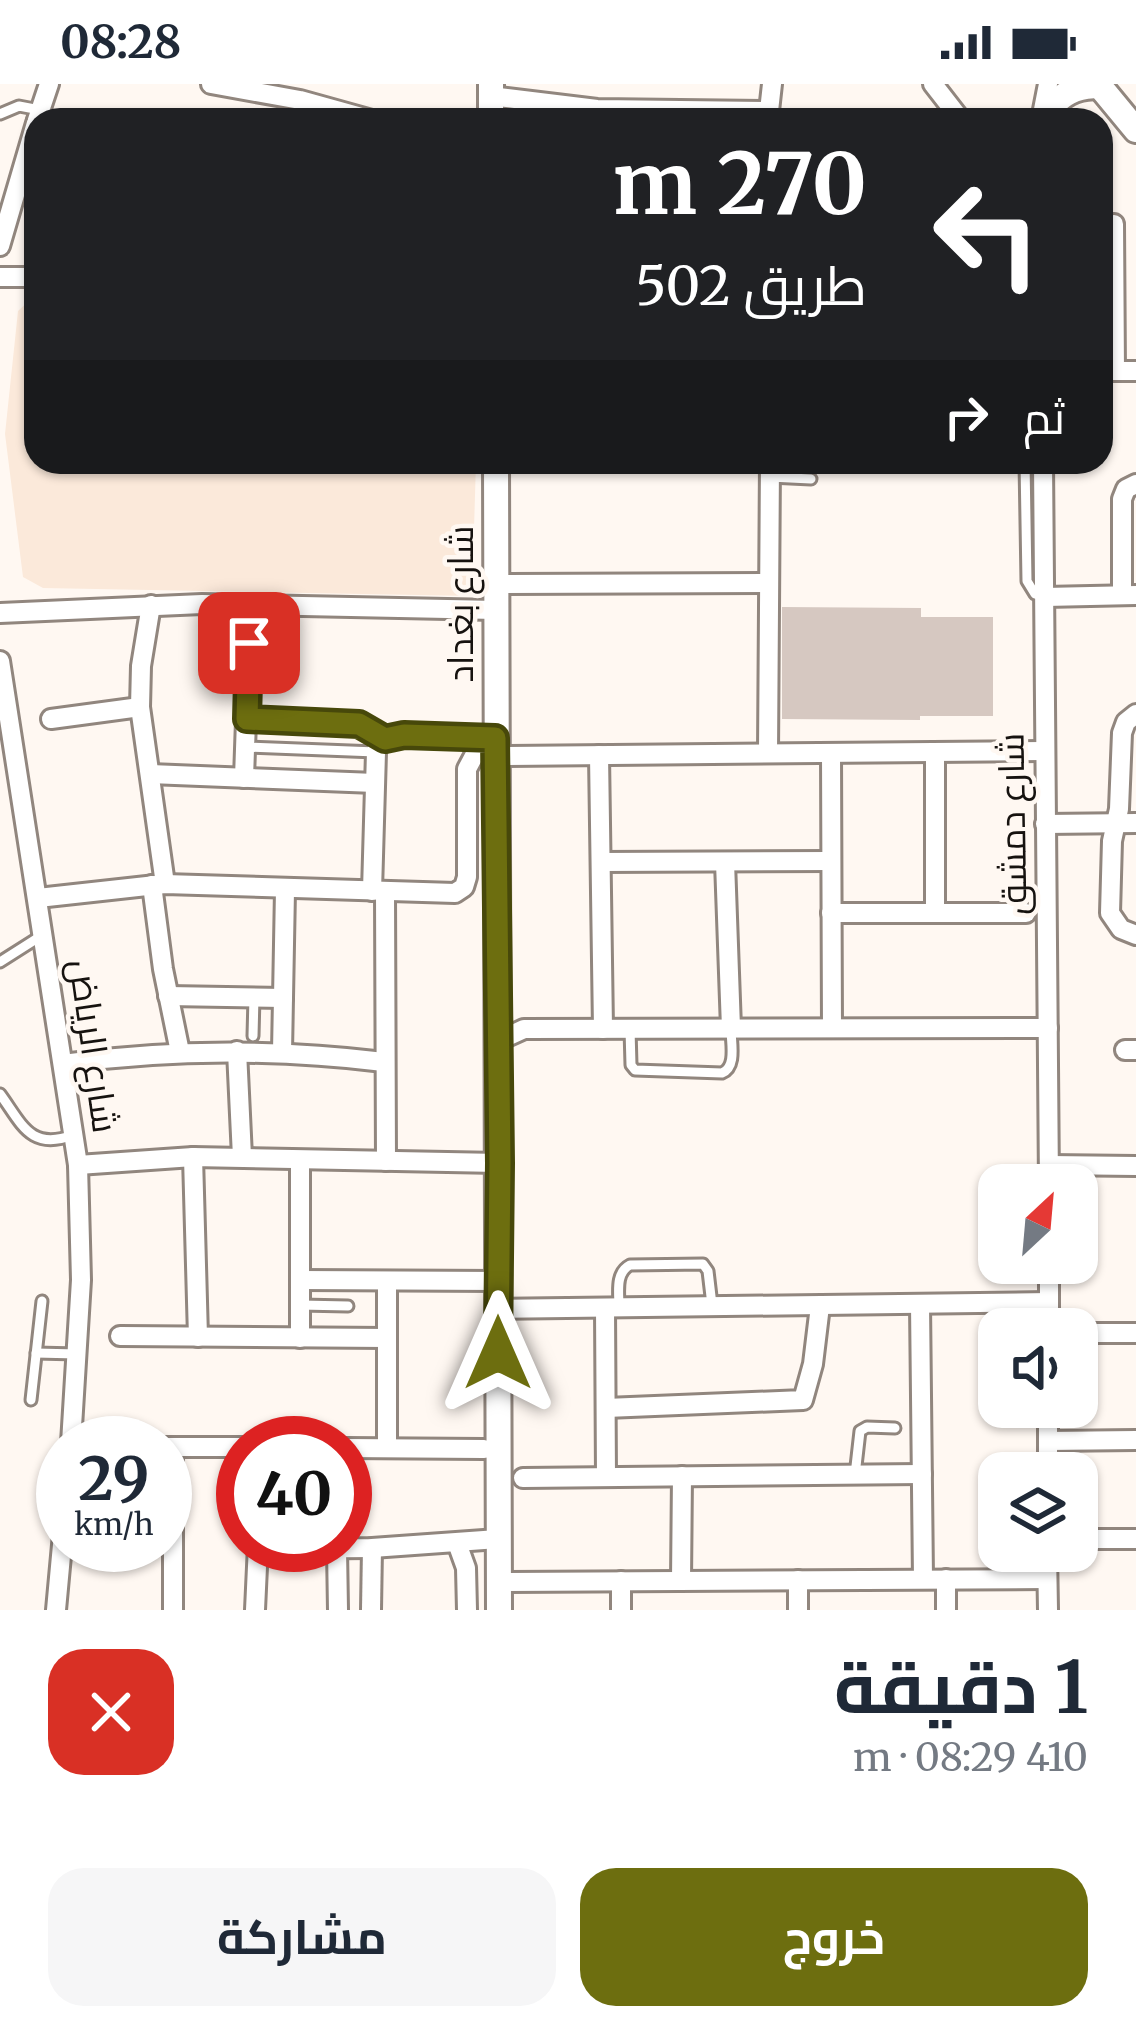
<!DOCTYPE html>
<html lang="ar">
<head>
<meta charset="utf-8">
<style>
	:root { --surface:#fff; --page:#f6f6f7; --text:#1f2937; --muted:#747a83; --accent:#6d6e0f }
	body { margin:0; font-family:Merriweather,Cairo,serif; background:var(--page); color:var(--text); direction:rtl; height:100vh; display:flex; flex-direction:column; font-size:45px; white-space:nowrap }
	* { box-sizing:border-box; margin:0 }
	p { font-size:39px; color:var(--muted) }
	.icon { flex:none; width:66px; height:66px; fill:none; stroke:currentColor; stroke-width:2; stroke-linecap:round; stroke-linejoin:round }
	.map { position:relative; height:1526px; overflow:hidden; direction:ltr }
	.panel { display:flex; flex-direction:column; background:var(--surface); flex:1 }
	.panel>* { flex:none }
	.top-card { position:absolute; left:24px; top:24px; width:1089px; height:366px; border-radius:36px; box-shadow:0 3px 9px #0004; direction:rtl; background:#202124; color:#fff; overflow:hidden }
	.needle { width:78px; rotate:26deg }
	.buttons { position:absolute; left:978px; top:1080px; display:grid; gap:24px }
	.buttons a { display:grid; place-items:center; width:120px; height:120px; border-radius:24px; background:var(--surface); box-shadow:0 3px 9px #0004; font-size:60px }
	.speed { position:absolute; left:36px; top:1332px; display:flex; gap:24px; font-size:60px; font-weight:700; text-align:center }
	.speed>* { display:grid; place-content:center; width:156px; height:156px; border-radius:50%; background:var(--surface); box-shadow:0 3px 9px #0004; line-height:1 }
	.speed small { font-size:30px; font-weight:400 }
	.speed .limit { border:18px solid #d22; background:#fff; color:#111 }
	.pin { position:absolute; display:grid; place-items:center; width:102px; height:102px; color:#fff; margin:-51px; border-radius:24px; box-shadow:0 6px 18px #0006 }
	.me { position:absolute; width:132px; margin:-66px; rotate:0deg; stroke-linejoin:round; filter:drop-shadow(0 0 9px #0008) }
	.turn { display:flex; align-items:center; gap:42px; height:252px; padding:0 48px; font-size:54px }
	.turn .icon { width:156px; height:156px; stroke-width:2.5 }
	.turn b { display:block; font-size:84px; line-height:102px }
	.then { display:flex; align-items:center; height:114px; padding:0 48px; background:#0003; gap:24px; font-size:45px }
	.round { display:grid; place-items:center; flex:none; width:126px; height:126px; border-radius:36px; background:var(--page) }
	.head { display:flex; align-items:center; justify-content:space-between; height:204px; padding:0 48px }
	h1 { font-size:72px; font-weight:700; line-height:90px }
	.action { display:flex; gap:24px; margin-top:auto; padding:24px 48px }
	.action a { flex:1; height:138px; border-radius:36px; background:var(--accent); color:#fff; font-size:48px; font-weight:700; line-height:138px; text-align:center }
	.action a+a { background:var(--page); color:var(--text) }
	.status { display:flex; justify-content:space-between; align-items:center; height:84px; padding:0 60px; background:var(--surface); direction:ltr }
	.status svg { height:33px; fill:currentColor }
	.map>svg:first-child { display:block }
	.built { fill:#fbe9da }
	.building { fill:#d6c8c1 }
	.lines { fill:none; stroke-linecap:round; stroke-linejoin:round }
	.lane-casing { stroke:#91867e; stroke-width:15 }
	.street-casing { stroke:#91867e; stroke-width:24 }
	.secondary-casing { stroke:#91867e; stroke-width:30 }
	.lane { stroke:#fff; stroke-width:9 }
	.street { stroke:#fff; stroke-width:18 }
	.secondary { stroke:#fff; stroke-width:24 }
	.route-casing { stroke:#47480a; stroke-width:30 }
	.route { stroke:#6d6e0f; stroke-width:21 }
	.labels { text-anchor:middle; stroke-width:9; stroke-linejoin:round; paint-order:stroke }
	.street-label { font-size:36px; fill:#16120f; stroke:#fff8f2 }
</style>
</head>
<body>
<div class="status"><b>08:28</b><svg viewBox="0 0 49 12"><path d="M0 12V9h3v3zM5 12V6h3v6zM10 12V3h3v9zM15 12V0h3v12zM26 1h20v11H26zM47 4h2v5h-2z"/></svg></div>
<div class="map">
<svg width="1136" height="1526" viewBox="0 0 1136 1526">
	<rect width="100%" height="100%" fill="#fff8f2"/>
	<polygon class="built" points="33,213 36,213 36,378 476,378 472,512 43,504 23,493 5,350 18,227"/>
	<polygon class="building" points="782,523 921,524 921,533 993,533 993,632 920,632 920,636 782,635"/>
	<g class="lines">
		<defs>
			<g id="lane">
				<polyline points="0,30 19,22 40,26"/>
				<polyline points="1025,378 1027,497 1035,510 1045,513"/>
				<polyline points="770,393 811,395"/>
				<polyline points="245,663 376,668"/>
				<polyline points="0,878 44,850"/>
				<path d="M630,945L631,981L635,986L722,989C737,983 731,959 731,945"/>
				<polyline points="253,952 254,913"/>
				<path d="M0,1010C22,1040 30,1067 73,1051"/>
				<polyline points="300,1221 348,1222"/>
				<path d="M619,1223C619,1208 615,1189 630,1181L703,1180L708,1187L712,1221"/>
				<polyline points="36,1269 77,1270"/>
				<polyline points="31,1316 42,1217"/>
				<polyline points="855,1391 860,1347 867,1343 895,1344"/>
			</g>
			<g id="street">
				<polyline points="211,0 300,16 372,36"/>
				<polyline points="933,0 961,36"/>
				<polyline points="490,12 597,25 769,27"/>
				<polyline points="37,36 49,0"/>
				<polyline points="768,36 772,0"/>
				<polyline points="1041,36 1048,0"/>
				<polyline points="1114,140 1115,287"/>
				<polyline points="0,162 36,39"/>
				<polyline points="0,193 36,193"/>
				<polyline points="1101,287 1136,287"/>
				<polyline points="1043,378 1049,1101"/>
				<polyline points="496,500 769,499"/>
				<polyline points="1122,511 1122,415 1126,405 1136,400"/>
				<polyline points="1045,513 1136,511"/>
				<polyline points="151,521 141,582 140,623 165,800"/>
				<polyline points="0,529 202,520 496,526"/>
				<polyline points="0,577 78,1081 81,1196 71,1359"/>
				<polyline points="1136,630 1126,638 1122,649 1119,725 1112,757 1110,829 1121,845 1136,851"/>
				<polyline points="51,635 140,623"/>
				<polyline points="247,635 359,640 385,655 403,651 495,654"/>
				<polyline points="935,668 935,829"/>
				<polyline points="768,669 770,378"/>
				<polyline points="831,669 832,943"/>
				<polyline points="599,671 603,945"/>
				<polyline points="496,672 1043,667"/>
				<polyline points="150,690 375,699"/>
				<polyline points="244,694 250,521"/>
				<polyline points="1045,740 1136,739"/>
				<polyline points="601,778 831,777"/>
				<polyline points="725,778 731,944"/>
				<polyline points="152,801 163,885 180,968"/>
				<polyline points="372,807 376,668 380,654"/>
				<polyline points="385,808 386,1077"/>
				<polyline points="38,814 165,800 455,809 464,803 467,793 467,685 475,670 490,654"/>
				<polyline points="831,829 1026,829"/>
				<polyline points="168,912 283,914"/>
				<polyline points="498,957 524,945 1048,944"/>
				<polyline points="1125,966 1136,966"/>
				<polyline points="237,967 242,1073"/>
				<polyline points="282,968 285,806"/>
				<path d="M63,980C171,965 276,965 384,978"/>
				<polyline points="193,1073 198,1253"/>
				<polyline points="300,1076 300,1254"/>
				<polyline points="78,1081 193,1073 499,1079"/>
				<polyline points="1049,1081 1136,1082"/>
				<polyline points="300,1196 498,1197"/>
				<polyline points="920,1220 923,1495"/>
				<polyline points="605,1224 606,1393"/>
				<polyline points="498,1225 1049,1218"/>
				<polyline points="1049,1245 1049,1179"/>
				<polyline points="1077,1249 1136,1249"/>
				<polyline points="120,1252 387,1254"/>
				<polyline points="606,1324 803,1316 813,1280 820,1222"/>
				<polyline points="1048,1357 1136,1356"/>
				<polyline points="165,1363 243,1363"/>
				<polyline points="345,1364 484,1365"/>
				<polyline points="387,1364 387,1197"/>
				<polyline points="1048,1389 1048,1323"/>
				<polyline points="523,1394 922,1390"/>
				<polyline points="1077,1455 1136,1455"/>
				<polyline points="457,1459 466,1484 467,1526"/>
				<polyline points="258,1465 372,1464 498,1455"/>
				<polyline points="337,1465 338,1526"/>
				<polyline points="1047,1467 1048,1526"/>
				<polyline points="946,1495 946,1526"/>
				<polyline points="681,1497 682,1392"/>
				<polyline points="498,1498 1047,1495"/>
				<polyline points="56,1526 63,1450"/>
				<polyline points="173,1526 173,1363"/>
				<polyline points="255,1526 258,1461"/>
				<polyline points="371,1526 372,1464"/>
				<polyline points="621,1526 621,1497"/>
				<polyline points="798,1526 798,1496"/>
			</g>
			<g id="secondary">
				<polyline points="1098,0 1136,46"/>
				<path d="M1054,20C1067,6 1081,2 1100,2"/>
				<polyline points="491,36 491,0"/>
				<polyline points="496,378 499,1526"/>
			</g>
		</defs>
		<use href="#lane" class="lane-casing"/>
		<use href="#street" class="street-casing"/>
		<use href="#secondary" class="secondary-casing"/>
		<use href="#lane" class="lane"/>
		<use href="#street" class="street"/>
		<use href="#secondary" class="secondary"/>
	</g>
	<g class="lines">
		<defs>
			<polyline id="route" points="249,559 247,635 359,640 385,655 404,651 495,654 500,1079 498,1269"/>
		</defs>
		<use href="#route" class="route-casing"/>
		<use href="#route" class="route"/>
	</g>
	<g class="labels">
		<g class="street-label">
			<text transform="translate(460 520) rotate(-90)" y="13">شارع بغداد</text>
			<text transform="translate(1012 740) rotate(-91)" y="13">شارع دمشق</text>
			<text transform="translate(94 962) rotate(82)" y="13">شارع الرياض</text>
		</g>
	</g>
</svg>
<div class="buttons">
<a><svg class="needle" viewBox="-14 -14 28 28"><path d="M0-13l5 13h-10z" fill="#e53935"/><path d="M0 13l5-13h-10z" fill="#747a83"/></svg></a>
<a><svg class="icon" aria-label="sound" viewBox="0 0 24 24"><path d="M4 9h4l5-4v14l-5-4H4zM17 9q2 3 0 6"/></svg></a>
<a><svg class="icon" aria-label="layers" viewBox="0 0 24 24"><path d="M12 4l9 5-9 5-9-5zM3 14l9 5 9-5"/></svg></a>
</div>
<div class="speed"><div>29<small>km/h</small></div><div class="limit">40</div></div>
<div class="pin" style="left:249px;top:559px;background:#d93025"><svg class="icon" aria-label="arrive" viewBox="0 0 24 24"><path d="M6 21V4h12l-3 4 3 4H6"/></svg></div>
<svg class="me" style="left:498px;top:1269px" viewBox="-20 -20 40 40"><path d="M0-17L14 15 0 8-14 15z" fill="#6d6e0f" stroke="#fff" stroke-width="4"/></svg>
<div class="top-card">
<div class="turn"><svg class="icon" aria-label="left" viewBox="0 0 24 24"><path d="M17 20v-9H6M10 6l-5 5 5 5"/></svg><div><b>270 m</b>طريق 502</div></div>
<div class="then">ثم<svg class="icon" aria-label="right" viewBox="0 0 24 24"><path d="M7 20v-9h11M14 6l5 5-5 5"/></svg></div>
</div>
</div>
<section class="panel">
<div class="head"><div><h1>1 دقيقة</h1><p>410 m · 08:29</p></div><a class="round" style="background:#d93025;color:#fff"><svg class="icon" aria-label="close" viewBox="0 0 24 24"><path d="M6 6l12 12M18 6L6 18"/></svg></a></div>
<div class="action"><a>خروج</a><a>مشاركة</a></div>
</section>
</body>
</html>
